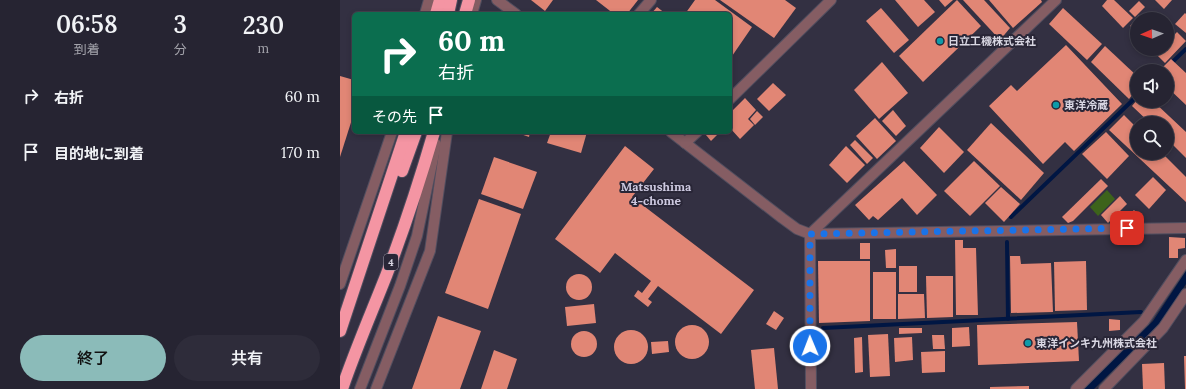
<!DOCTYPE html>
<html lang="ja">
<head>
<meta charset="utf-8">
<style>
	:root { --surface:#262432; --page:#2e2c3a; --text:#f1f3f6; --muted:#a4a4ac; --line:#42414d; --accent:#8bbbb9 }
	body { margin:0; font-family:Lora,"Noto Sans JP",serif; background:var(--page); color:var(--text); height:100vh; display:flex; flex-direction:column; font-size:15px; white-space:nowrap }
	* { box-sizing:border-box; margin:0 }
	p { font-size:13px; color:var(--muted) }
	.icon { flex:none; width:22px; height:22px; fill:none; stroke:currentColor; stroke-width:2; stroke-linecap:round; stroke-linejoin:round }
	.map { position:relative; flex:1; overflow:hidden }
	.panel { display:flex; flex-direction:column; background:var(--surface); width:340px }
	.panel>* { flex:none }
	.banner { position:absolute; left:12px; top:12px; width:380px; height:122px; border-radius:6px; box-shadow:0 2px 6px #0003,0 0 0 1px var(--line); background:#0b6e4f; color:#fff; overflow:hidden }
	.needle { width:26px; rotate:268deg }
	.buttons { position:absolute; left:790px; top:12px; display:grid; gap:8px }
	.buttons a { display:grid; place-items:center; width:44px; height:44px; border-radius:50%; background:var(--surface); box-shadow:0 2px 6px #0003,0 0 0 1px var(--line); font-size:20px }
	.pin { position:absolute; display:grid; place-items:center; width:34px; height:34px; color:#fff; margin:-17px; border-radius:8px; box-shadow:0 2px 6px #0006 }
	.me { position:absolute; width:44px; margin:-22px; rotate:359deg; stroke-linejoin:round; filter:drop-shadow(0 0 3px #0008) }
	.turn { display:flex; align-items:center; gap:14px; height:84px; padding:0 20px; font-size:18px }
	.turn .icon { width:52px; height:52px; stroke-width:2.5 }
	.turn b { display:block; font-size:28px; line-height:34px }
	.then { display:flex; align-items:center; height:38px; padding:0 20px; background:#0003; gap:8px; font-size:15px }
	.eta { display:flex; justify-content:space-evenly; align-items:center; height:68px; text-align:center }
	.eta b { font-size:24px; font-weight:600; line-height:28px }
	.cta { display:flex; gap:8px; margin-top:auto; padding:8px 20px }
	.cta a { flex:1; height:46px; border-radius:24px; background:var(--accent); color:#111; font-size:16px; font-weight:600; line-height:46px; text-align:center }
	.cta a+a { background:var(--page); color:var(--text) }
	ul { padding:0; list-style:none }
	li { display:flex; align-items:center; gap:12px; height:56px; padding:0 20px }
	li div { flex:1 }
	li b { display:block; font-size:15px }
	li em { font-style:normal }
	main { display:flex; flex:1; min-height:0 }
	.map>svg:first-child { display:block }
	.green { fill:#3d631b }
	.water { fill:#001643 }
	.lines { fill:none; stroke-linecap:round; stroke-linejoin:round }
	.stream { stroke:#001643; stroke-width:4 }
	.building { fill:#e18675 }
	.minor-casing { stroke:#514e5f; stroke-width:12 }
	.highway-casing { stroke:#514e5f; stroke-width:14 }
	.minor { stroke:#855d63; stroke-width:10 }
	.highway { stroke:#f495a3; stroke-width:12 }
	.route { stroke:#1a73e8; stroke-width:7; stroke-dasharray:0 12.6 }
	.culture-dot { fill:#0f9aa8; stroke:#292637; stroke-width:1.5 }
	.labels { text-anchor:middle; stroke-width:4; stroke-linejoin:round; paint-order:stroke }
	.shield { fill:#292637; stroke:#a4a1af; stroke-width:1 }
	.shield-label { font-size:10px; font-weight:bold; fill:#d8d6e2 }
	.poi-label { font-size:11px; font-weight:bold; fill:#d8d6e2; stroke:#292637; text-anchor:start }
	.neighbourhood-label { font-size:12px; font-weight:bold; fill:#ccc8df; stroke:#292637 }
</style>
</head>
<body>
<main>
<section class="panel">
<div class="eta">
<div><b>06:58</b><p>到着</p></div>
<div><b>3</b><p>分</p></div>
<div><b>230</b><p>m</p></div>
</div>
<ul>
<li><svg class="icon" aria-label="right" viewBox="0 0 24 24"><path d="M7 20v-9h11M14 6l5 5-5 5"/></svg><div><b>右折</b></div><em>60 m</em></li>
<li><svg class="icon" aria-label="arrive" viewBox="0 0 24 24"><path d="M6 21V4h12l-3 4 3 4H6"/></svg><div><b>目的地に到着</b></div><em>170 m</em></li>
</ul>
<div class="cta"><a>終了</a><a>共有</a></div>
</section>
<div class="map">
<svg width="846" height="389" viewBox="0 0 846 389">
	<rect width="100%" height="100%" fill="#333042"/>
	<polygon class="green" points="767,190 775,199 758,216 750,207"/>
	<polygon class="water" points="846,271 846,284 819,325 754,389 744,389 813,321"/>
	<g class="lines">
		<g class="stream">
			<polyline points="823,71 846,49"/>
			<polyline points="671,217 797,96"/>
			<polyline points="667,242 668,319"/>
			<polyline points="483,328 801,312"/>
		</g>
	</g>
	<g class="building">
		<polygon points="191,0 213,0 205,11"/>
		<polygon points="256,0 298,0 287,14 274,14"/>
		<polygon points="355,0 375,0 412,27 390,59 390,14 345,14"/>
		<polygon points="380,0 445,0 456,8 434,38"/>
		<polygon points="555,0 584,0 595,12 578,27"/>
		<polygon points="599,0 613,0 605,7"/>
		<polygon points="617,0 641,26 583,82 559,56"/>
		<polygon points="623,0 644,0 670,28 660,40"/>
		<polygon points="649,0 701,0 702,2 673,28"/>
		<polygon points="767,0 774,0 793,18 783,28 762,6"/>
		<polygon points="815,0 832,0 824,9"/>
		<polygon points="799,1 805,7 795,17 789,11"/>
		<polygon points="317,7 326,14 311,14"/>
		<polygon points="541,8 569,40 554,53 526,21"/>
		<polygon points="723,8 762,44 747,60 709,24"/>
		<polygon points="845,13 846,14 846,33 835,24"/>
		<polygon points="799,15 803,19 797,19 797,32 790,26"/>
		<polygon points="837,32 846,41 825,63 816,54 821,49 827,49 827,42"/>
		<polygon points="726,45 782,104 734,151 725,142 703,164 649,106 671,85 677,91"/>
		<polygon points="765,46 797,76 797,89 789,99 751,62"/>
		<polygon points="831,59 846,73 846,105 827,87 827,71 819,71"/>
		<polygon points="542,62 568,93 539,119 514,90"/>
		<polygon points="0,76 14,80 14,113 0,157"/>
		<polygon points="433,83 446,95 429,111 417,99"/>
		<polygon points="405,98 416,110 408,119 414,125 400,139 390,128 390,113"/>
		<polygon points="797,100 797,101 813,101 846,132 846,158 827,139 827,123 810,123 792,106"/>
		<polygon points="553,110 566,126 556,136 542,121"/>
		<polygon points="417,111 423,117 415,125 410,119"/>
		<polygon points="784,115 797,128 797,153 822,153 846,177 846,202 769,130"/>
		<polygon points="535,118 556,141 537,159 516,136"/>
		<polygon points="651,123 704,173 681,200 627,150"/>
		<polygon points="599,127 624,152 604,173 580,148"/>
		<polygon points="175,132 190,132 189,137"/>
		<polygon points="211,132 247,132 241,153 207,143"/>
		<polygon points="369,132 380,132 371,141 366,135"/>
		<polygon points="766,132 789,156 767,179 742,154"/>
		<polygon points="515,140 533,158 527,164 510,145"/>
		<polygon points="285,146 314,169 292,197 414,290 381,334 318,286 308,299 312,302 308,307 294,296 298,290 302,293 311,281 275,253 260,273 215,239"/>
		<polygon points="506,146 525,165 507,183 489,165"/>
		<polygon points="154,157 197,172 183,209 141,194"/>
		<polygon points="564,161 597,195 577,215 562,198 538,220 533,216 529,220 515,205"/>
		<polygon points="634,161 660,186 630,216 604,191"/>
		<polygon points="813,177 826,190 809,209 795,195"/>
		<polygon points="761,179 768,186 733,221 728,223 722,217"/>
		<polygon points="661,187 680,204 664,222 645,203"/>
		<polygon points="780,196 787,204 768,223 761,215"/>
		<polygon points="139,199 181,214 148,309 105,293"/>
		<polygon points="794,210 802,219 799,222 790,214"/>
		<polygon points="829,237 845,238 845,248 838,249 838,258 829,258"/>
		<polygon points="615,240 623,240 623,248 636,248 638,315 616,315"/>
		<rect x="520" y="243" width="10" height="16"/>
		<polygon points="556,249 556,268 546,268 545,250"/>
		<polygon points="670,256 680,256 681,264 711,263 713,312 671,313"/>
		<polygon points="478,261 530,261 530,321 479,323"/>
		<polygon points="746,261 747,310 715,311 714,262"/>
		<rect x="559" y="266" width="18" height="26"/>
		<rect x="533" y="272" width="23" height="47"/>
		<circle cx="239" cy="287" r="13"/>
		<polygon points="586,276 613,276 613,317 587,318"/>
		<polygon points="558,294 584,294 585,318 558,319"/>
		<polygon points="254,304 256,323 227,326 225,307"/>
		<polygon points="434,311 444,318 436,330 426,324"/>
		<polygon points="98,316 141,331 120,389 72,389"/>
		<polygon points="769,319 780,320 780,330 769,331"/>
		<polygon points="737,322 739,361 638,365 637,325"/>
		<circle cx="352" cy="342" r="17"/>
		<polygon points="629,327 630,346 612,347 612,328"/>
		<polygon points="559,328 582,328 582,333 559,334"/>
		<circle cx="291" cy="347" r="17"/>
		<circle cx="244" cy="344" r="13"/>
		<polygon points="548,334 550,376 530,377 528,335"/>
		<polygon points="592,335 604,335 605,349 593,349"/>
		<polygon points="522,337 523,372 515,373 514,338"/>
		<polygon points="572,337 573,360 555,362 554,338"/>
		<polygon points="328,341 329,352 312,354 311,342"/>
		<polygon points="434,348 438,389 415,389 411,350"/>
		<polygon points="154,350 177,359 167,389 141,389"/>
		<polygon points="605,351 605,372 582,373 581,352"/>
		<polygon points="844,356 846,356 846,389 845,389"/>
		<polygon points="824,363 825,389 803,389 802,364"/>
		<polygon points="689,386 689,389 650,389 650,387"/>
	</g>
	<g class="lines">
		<defs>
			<g id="minor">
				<polyline points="157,0 176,14"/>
				<polyline points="85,14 89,0"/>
				<polyline points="132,14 136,0"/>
				<polyline points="299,14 311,0"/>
				<polyline points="390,99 491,0"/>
				<polyline points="331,132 442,218 457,229 470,234 846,228"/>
				<polyline points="345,143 357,132"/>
				<polyline points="0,284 52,132"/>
				<polyline points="20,389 60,286 77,236 96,144"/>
				<polyline points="36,389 90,251 107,132"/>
				<polyline points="471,389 470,234 716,0"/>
				<polyline points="736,389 804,321 846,260"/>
				<polyline points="764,389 823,328 846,294"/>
			</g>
			<g id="highway">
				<polyline points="96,14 100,0"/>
				<polyline points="108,14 111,0"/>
				<polyline points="125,14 129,0"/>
				<polyline points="62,171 76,132"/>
				<polyline points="0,331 66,132"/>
				<path d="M2,389C15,351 31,314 46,276C64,229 80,180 94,132"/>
			</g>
		</defs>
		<use href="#minor" class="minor-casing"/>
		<use href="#highway" class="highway-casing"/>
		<use href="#minor" class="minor"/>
		<use href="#highway" class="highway"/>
	</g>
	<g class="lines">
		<polyline class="route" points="470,346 470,234 787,228"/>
	</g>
	<g class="culture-dot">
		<circle cx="600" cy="41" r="4"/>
		<circle cx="716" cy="105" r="4"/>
		<circle cx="688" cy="343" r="4"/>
	</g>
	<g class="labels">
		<rect class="shield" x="44" y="254" width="14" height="16" rx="3"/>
		<g class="shield-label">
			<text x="51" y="266">4</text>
		</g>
		<g class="poi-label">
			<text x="608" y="45">日立工機株式会社</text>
			<text x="724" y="109">東洋冷蔵</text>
			<text x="696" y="347">東洋インキ九州株式会社</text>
		</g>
		<g class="neighbourhood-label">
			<text x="316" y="191">Matsushima<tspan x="316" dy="14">4-chome</tspan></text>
		</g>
	</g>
</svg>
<div class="buttons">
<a><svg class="needle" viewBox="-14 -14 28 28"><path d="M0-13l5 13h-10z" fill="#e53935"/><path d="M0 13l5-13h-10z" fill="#a4a4ac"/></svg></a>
<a><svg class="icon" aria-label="sound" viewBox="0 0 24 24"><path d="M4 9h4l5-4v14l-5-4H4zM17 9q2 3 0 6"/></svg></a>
<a><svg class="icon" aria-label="search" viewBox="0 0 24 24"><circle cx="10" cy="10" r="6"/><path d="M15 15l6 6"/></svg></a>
</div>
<div class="pin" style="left:787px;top:228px;background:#d93025"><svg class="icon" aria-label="arrive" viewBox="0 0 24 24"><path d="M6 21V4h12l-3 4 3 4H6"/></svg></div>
<svg class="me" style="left:470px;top:346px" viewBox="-20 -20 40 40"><circle r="17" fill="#1a73e8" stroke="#fff" stroke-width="3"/><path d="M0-11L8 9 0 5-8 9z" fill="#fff"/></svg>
<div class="banner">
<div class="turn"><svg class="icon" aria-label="right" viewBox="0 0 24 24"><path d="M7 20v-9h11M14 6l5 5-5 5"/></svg><div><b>60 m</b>右折</div></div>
<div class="then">その先<svg class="icon" aria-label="arrive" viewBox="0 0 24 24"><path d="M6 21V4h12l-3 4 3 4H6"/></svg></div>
</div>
</div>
</main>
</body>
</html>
